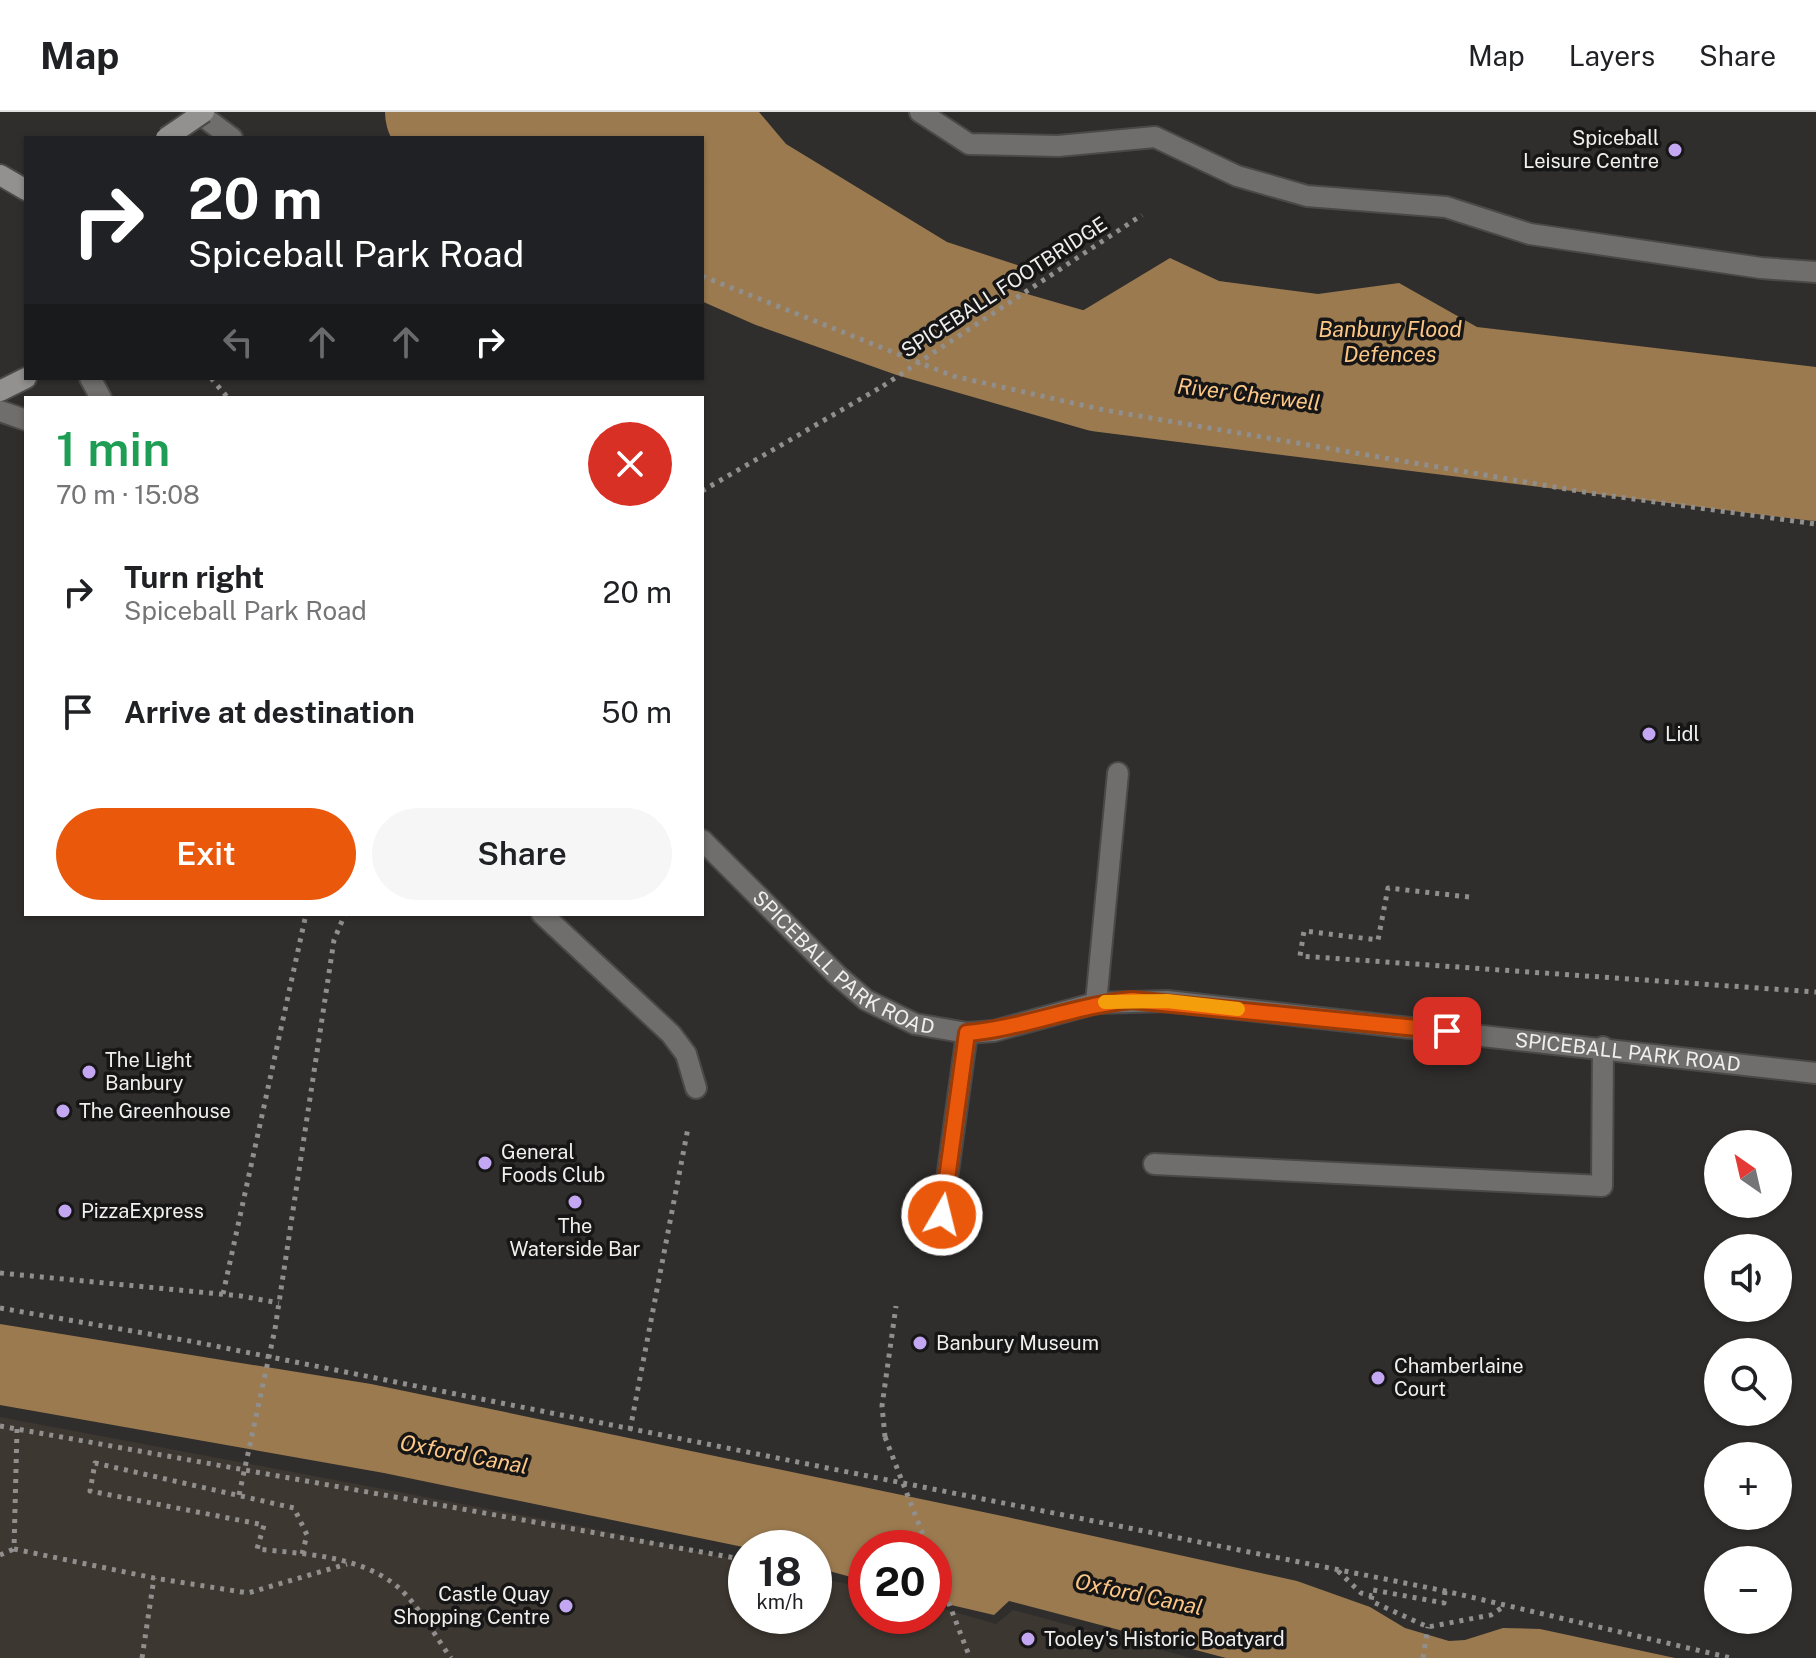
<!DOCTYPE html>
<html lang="en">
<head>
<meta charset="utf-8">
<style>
	:root { --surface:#fff; --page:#f6f6f6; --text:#202124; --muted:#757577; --line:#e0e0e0; --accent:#ea580c }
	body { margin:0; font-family:"Public Sans",sans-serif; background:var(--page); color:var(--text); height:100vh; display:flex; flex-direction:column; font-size:30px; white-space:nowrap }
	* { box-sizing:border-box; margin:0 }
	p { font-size:26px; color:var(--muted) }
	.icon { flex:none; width:44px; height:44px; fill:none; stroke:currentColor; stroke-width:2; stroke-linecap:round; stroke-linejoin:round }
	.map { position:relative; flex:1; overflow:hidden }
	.side { position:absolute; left:24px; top:284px; width:680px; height:520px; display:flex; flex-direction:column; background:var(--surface); border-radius:0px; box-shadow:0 2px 6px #0004 }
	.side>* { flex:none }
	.banner { position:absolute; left:24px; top:24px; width:680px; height:244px; border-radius:0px; box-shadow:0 2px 6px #0004; background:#202124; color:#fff; overflow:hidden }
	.needle { width:52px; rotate:326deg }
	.fabs { position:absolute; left:1704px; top:1018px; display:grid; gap:16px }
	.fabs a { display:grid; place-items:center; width:88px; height:88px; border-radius:50%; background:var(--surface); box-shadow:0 2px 6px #0004; font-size:40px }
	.speed { position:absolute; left:728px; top:1418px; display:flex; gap:16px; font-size:40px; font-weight:700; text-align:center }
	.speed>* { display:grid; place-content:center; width:104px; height:104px; border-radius:50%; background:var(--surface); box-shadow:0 2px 6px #0004; line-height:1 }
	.speed small { font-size:20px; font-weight:400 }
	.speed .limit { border:12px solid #d22; background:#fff; color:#111 }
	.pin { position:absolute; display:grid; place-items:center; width:68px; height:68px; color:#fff; margin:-34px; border-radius:16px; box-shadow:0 4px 12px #0006 }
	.me { position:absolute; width:88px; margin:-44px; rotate:8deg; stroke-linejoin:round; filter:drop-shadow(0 0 6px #0008) }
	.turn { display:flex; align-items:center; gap:28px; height:168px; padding:0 32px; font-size:36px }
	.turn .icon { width:104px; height:104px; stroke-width:2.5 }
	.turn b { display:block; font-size:56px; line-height:68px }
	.lanes { display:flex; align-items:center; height:76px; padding:0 32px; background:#0003; justify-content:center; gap:40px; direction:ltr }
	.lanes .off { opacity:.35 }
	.round { display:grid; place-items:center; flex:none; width:84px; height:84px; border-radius:42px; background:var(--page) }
	.overview { display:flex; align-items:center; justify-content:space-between; height:136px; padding:0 32px }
	h1 { font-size:48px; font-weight:600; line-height:60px; color:#1e9e55 }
	.primary-button { display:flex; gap:16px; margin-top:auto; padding:16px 32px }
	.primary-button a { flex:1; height:92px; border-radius:48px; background:var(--accent); color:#fff; font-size:32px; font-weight:600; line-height:92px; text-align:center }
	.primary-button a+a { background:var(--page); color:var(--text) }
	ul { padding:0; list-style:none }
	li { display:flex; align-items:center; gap:24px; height:120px; padding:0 32px }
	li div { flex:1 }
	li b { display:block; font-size:30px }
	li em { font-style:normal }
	header { display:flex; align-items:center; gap:48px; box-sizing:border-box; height:112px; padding:0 40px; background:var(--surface); border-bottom:2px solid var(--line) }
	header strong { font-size:38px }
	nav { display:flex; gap:44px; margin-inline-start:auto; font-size:28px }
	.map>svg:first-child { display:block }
	.built { fill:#3d3731 }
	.water { fill:#9b7a50 }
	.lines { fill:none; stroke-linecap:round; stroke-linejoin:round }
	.river { stroke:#9b7a50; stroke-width:114 }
	.lane-casing { stroke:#4b4947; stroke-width:24 }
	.street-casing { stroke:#4b4947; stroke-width:24 }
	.secondary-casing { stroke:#4b4947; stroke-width:24 }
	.path { stroke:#908f8d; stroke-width:5; stroke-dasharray:4 6; stroke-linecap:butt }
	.lane { stroke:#6f6e6d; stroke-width:20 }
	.street { stroke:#6f6e6d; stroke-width:20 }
	.secondary { stroke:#92918f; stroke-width:20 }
	.secondary-bridge-casing { stroke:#4b4947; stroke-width:24; stroke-linecap:butt }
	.path-bridge { stroke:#908f8d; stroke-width:5; stroke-dasharray:4 6; stroke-linecap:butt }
	.secondary-bridge { stroke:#92918f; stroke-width:20 }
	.route-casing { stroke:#983908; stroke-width:20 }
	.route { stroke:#ea580c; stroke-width:14 }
	.slow { stroke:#f59e0b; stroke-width:14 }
	.poi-dot { fill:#c3a7f2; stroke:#171616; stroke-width:3 }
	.labels { text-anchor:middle; stroke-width:7; stroke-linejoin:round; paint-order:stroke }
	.poi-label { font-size:20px; fill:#f0efee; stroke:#171616; text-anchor:start }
	.street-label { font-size:20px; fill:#f0efee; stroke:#171616 }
	.water-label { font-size:22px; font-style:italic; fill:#fbc686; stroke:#171616 }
</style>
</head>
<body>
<header>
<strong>Map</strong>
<nav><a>Map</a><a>Layers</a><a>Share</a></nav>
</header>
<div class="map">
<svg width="1816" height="1546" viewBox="0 0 1816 1546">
	<rect width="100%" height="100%" fill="#302e2c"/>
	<polygon class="built" points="0,1305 585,1415 746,1450 746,1504 814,1504 814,1465 866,1476 866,1504 934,1504 934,1494 996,1512 1013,1498 1191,1546 0,1546"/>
	<g class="water">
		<polygon points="491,0 759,0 786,32 947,130 1023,155 961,202 743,131 702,113 702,26 523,26"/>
		<polygon points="1170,146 1219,169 1318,182 1399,171 1477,215 1816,255 1816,336 1565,309 1221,265 1039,225"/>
		<polygon points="0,1212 371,1272 1007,1405 1297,1469 1370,1495 1405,1516 1449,1529 1465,1528 1503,1516 1540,1517 1675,1546 1226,1546 1009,1489 994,1503 934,1489 934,1436 866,1436 866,1469 814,1455 814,1436 748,1436 384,1361 0,1293"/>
	</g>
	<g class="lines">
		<g class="river">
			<polyline points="442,0 487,26"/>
			<polyline points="702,127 777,160 915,209 1102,263 1816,352"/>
		</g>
		<defs>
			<g id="lane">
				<polyline points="197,0 232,26"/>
				<polyline points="920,0 969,32 1058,34 1155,25 1237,64 1307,84 1446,95 1530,122 1761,156 1816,160"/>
				<polyline points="542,802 671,922 686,942 696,976"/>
				<polyline points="1096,891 1118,661"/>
				<polyline points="942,1103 967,921"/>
			</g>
			<g id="street">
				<polyline points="90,266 101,286"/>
				<polyline points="0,299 26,308"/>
				<path id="s1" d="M702,728L837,863L866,888L915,912L967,921L994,919L1096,891L1167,889L1816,961"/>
				<polyline points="1154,1052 1602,1074 1603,935"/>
			</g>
			<g id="secondary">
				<polyline points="0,63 26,78"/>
				<polyline points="0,279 26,266"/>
			</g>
		</defs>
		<use href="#lane" class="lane-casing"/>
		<use href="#street" class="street-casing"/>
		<use href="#secondary" class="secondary-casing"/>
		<g class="path">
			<polyline points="702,164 953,264 1104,298 1590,381 1816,412"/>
			<polyline points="211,266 228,286"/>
			<polyline points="702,379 883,274"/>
			<polyline points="1469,785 1388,776 1378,828 1304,819 1300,844 1816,880"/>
			<polyline points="0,1161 241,1184 279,1191"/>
			<polyline points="223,1182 306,802"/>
			<polyline points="0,1196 195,1230 1445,1479 1731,1546"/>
			<polyline points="275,1217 334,828 345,802"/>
			<polyline points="0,1314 746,1448"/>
			<polyline points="17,1317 14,1437 154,1466 248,1481 347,1452"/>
			<polyline points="630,1318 688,1016"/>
			<polyline points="885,1325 882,1294 896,1194"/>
			<path d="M302,1442L307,1423L294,1396L95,1351L90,1379L264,1413L257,1437C303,1442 361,1443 399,1476C419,1494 435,1524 451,1546"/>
			<polyline points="0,1443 14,1437"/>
			<polyline points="934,1453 970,1546"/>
			<polyline points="1338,1459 1361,1481 1372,1484"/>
			<polyline points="814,1461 820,1462"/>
			<polyline points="1445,1479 1444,1491 1373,1478 1371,1489 1428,1515 1491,1503 1503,1495"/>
			<polyline points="142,1546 154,1466"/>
			<polyline points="1423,1546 1428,1515"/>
		</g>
		<use href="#lane" class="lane"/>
		<use href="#street" class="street"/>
		<use href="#secondary" class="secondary"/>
		<defs>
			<polyline id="secondary-bridge" points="166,26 204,0"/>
		</defs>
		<use href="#secondary-bridge" class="secondary-bridge-casing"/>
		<g class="path-bridge">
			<polyline points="883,274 1142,103"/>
			<polyline points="885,1325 928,1436"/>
			<polyline points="239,1383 275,1217"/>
		</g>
		<use href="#secondary-bridge" class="secondary-bridge"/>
	</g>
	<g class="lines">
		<defs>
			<path id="route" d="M942,1103L967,921C1024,916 1076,893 1132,888L1447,919"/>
		</defs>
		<use href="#route" class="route-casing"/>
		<use href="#route" class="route"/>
		<polyline class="slow" points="1105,890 1167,889 1238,897"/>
	</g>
	<g class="poi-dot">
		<circle cx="1675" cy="38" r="8"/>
		<circle cx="1649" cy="622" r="8"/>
		<circle cx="89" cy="960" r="8"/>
		<circle cx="63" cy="999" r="8"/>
		<circle cx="485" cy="1051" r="8"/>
		<circle cx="575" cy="1090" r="8"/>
		<circle cx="65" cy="1099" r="8"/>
		<circle cx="920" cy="1231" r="8"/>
		<circle cx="1378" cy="1266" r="8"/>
		<circle cx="566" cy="1494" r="8"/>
		<circle cx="1028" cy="1527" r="8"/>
	</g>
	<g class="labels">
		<g class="poi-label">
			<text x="1659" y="33" text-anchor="end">Spiceball<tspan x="1659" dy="23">Leisure Centre</tspan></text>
			<text x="1665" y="629">Lidl</text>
			<text x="105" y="955">The Light<tspan x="105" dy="23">Banbury</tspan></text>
			<text x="79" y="1006">The Greenhouse</text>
			<text x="501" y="1047">General<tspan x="501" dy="23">Foods Club</tspan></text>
			<text x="81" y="1106">PizzaExpress</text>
			<text x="575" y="1121" text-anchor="middle">The<tspan x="575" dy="23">Waterside Bar</tspan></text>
			<text x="936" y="1238">Banbury Museum</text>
			<text x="1394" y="1261">Chamberlaine<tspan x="1394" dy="23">Court</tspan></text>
			<text x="550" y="1489" text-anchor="end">Castle Quay<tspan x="550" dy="23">Shopping Centre</tspan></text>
			<text x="1044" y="1534">Tooley's Historic Boatyard</text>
		</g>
		<g class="street-label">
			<text transform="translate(1004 175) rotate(-33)" y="7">SPICEBALL FOOTBRIDGE</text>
			<text dy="7" stroke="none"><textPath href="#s1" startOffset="190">SPICEBALL PARK ROAD</textPath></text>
			<text dy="7" stroke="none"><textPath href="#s1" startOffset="1004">SPICEBALL PARK ROAD</textPath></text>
		</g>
		<g class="water-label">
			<text x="1390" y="225">Banbury Flood<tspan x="1390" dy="25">Defences</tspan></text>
			<text transform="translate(1249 282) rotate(7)" y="8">River Cherwell</text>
			<text transform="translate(464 1342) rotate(11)" y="8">Oxford Canal</text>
			<text transform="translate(1139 1482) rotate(12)" y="8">Oxford Canal</text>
		</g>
	</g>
</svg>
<div class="fabs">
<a><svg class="needle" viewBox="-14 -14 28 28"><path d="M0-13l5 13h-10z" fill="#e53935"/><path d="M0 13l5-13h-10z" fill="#757577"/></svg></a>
<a><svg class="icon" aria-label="sound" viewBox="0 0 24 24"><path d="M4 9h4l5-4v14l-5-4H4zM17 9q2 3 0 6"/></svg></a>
<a><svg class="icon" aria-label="search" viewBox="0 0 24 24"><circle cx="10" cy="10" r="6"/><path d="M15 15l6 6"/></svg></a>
<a>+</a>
<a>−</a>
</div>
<div class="speed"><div>18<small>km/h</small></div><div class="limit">20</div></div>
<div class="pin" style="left:1447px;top:919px;background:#d93025"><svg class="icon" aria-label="arrive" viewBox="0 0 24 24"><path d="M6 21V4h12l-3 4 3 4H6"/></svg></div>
<svg class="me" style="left:942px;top:1103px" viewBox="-20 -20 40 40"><circle r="17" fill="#ea580c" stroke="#fff" stroke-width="3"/><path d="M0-11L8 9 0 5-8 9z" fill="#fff"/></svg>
<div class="banner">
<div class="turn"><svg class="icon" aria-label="right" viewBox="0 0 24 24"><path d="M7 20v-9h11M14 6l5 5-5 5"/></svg><div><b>20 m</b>Spiceball Park Road</div></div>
<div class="lanes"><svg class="icon off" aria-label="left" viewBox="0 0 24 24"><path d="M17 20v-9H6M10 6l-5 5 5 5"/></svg><svg class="icon off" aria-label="ahead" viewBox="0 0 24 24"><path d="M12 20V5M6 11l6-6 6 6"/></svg><svg class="icon off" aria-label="ahead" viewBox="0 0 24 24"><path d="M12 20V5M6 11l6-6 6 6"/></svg><svg class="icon" aria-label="right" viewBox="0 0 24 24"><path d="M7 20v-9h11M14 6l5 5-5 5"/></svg></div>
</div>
<section class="side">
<div class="overview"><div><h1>1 min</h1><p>70 m · 15:08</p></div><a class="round" style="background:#d93025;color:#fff"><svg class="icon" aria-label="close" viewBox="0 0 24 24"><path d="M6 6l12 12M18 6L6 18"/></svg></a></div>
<ul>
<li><svg class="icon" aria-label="right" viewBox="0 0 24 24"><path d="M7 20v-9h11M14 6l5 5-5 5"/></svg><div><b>Turn right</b><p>Spiceball Park Road</p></div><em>20 m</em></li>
<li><svg class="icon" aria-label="arrive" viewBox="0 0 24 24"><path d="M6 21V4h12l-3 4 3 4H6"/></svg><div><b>Arrive at destination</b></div><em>50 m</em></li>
</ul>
<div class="primary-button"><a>Exit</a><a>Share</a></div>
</section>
</div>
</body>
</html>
